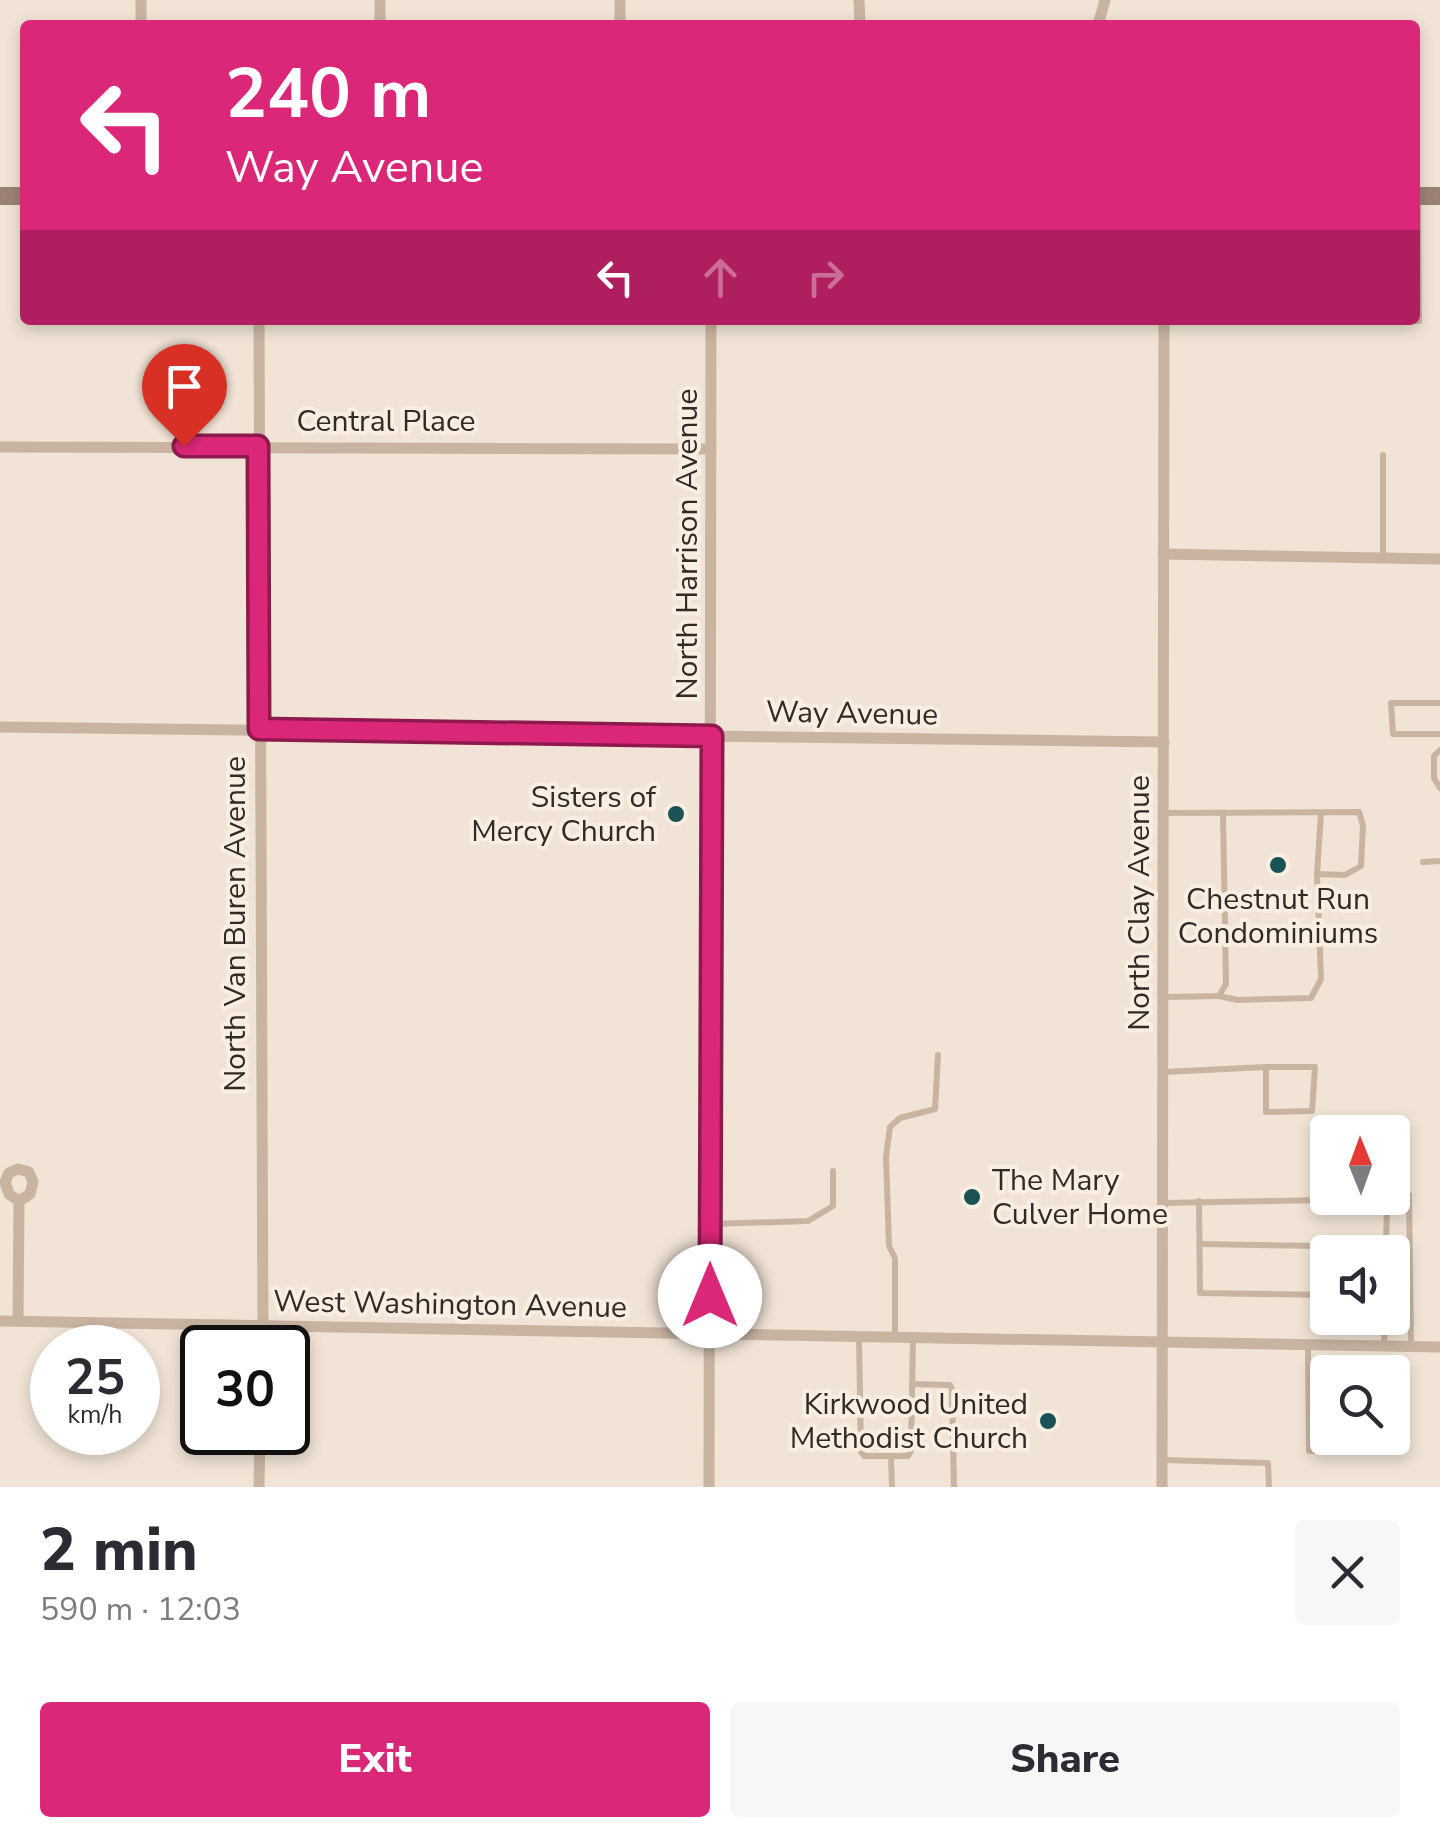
<!DOCTYPE html>
<html lang="en">
<head>
<meta charset="utf-8">
<style>
	:root { --surface:#fff; --page:#f7f7f7; --text:#2b2b33; --muted:#7c7c81; --accent:#db2777 }
	body { margin:0; font-family:"Nunito Sans",sans-serif; background:var(--page); color:var(--text); height:100vh; display:flex; flex-direction:column; font-size:38px; white-space:nowrap }
	* { box-sizing:border-box; margin:0 }
	p { font-size:32px; color:var(--muted) }
	.icon { flex:none; width:55px; height:55px; fill:none; stroke:currentColor; stroke-width:2; stroke-linecap:round; stroke-linejoin:round }
	.map { position:relative; height:1487px; overflow:hidden }
	.drawer { display:flex; flex-direction:column; background:var(--surface); flex:1 }
	.drawer>* { flex:none }
	.hud { position:absolute; left:20px; top:20px; width:1400px; height:305px; border-radius:10px; box-shadow:0 5px 15px #0003; background:#db2777; color:#fff; overflow:hidden }
	.needle { width:65px; rotate:359deg }
	.tools { position:absolute; left:1310px; top:1115px; display:grid; gap:20px }
	.tools a { display:grid; place-items:center; width:100px; height:100px; border-radius:10px; background:var(--surface); box-shadow:0 5px 15px #0003; font-size:50px }
	.speed { position:absolute; left:30px; top:1325px; display:flex; gap:20px; font-size:50px; font-weight:700; text-align:center }
	.speed>* { display:grid; place-content:center; width:130px; height:130px; border-radius:50%; background:var(--surface); box-shadow:0 5px 15px #0003; line-height:1 }
	.speed small { font-size:25px; font-weight:400 }
	.speed .limit { border:5px solid #111; border-radius:15px; background:#fff; color:#111 }
	.pin { position:absolute; display:grid; place-items:center; width:85px; height:85px; color:#fff; margin:-102px -42px; border-radius:50% 50% 50% 0; rotate:-45deg; box-shadow:0 0 10px #0007 }
	.pin .icon { rotate:45deg }
	.me { position:absolute; width:110px; margin:-55px; rotate:0deg; stroke-linejoin:round; filter:drop-shadow(0 0 8px #0008) }
	.turn { display:flex; align-items:center; gap:35px; height:210px; padding:0 40px; font-size:45px }
	.turn .icon { width:130px; height:130px; stroke-width:2.5 }
	.turn b { display:block; font-size:70px; line-height:85px }
	.lanes { display:flex; align-items:center; height:95px; padding:0 40px; background:#0003; justify-content:center; gap:50px; direction:ltr }
	.lanes .off { opacity:.35 }
	.round { display:grid; place-items:center; flex:none; width:105px; height:105px; border-radius:10px; background:var(--page) }
	.headline { display:flex; align-items:center; justify-content:space-between; height:170px; padding:0 40px }
	h1 { font-size:60px; font-weight:800; line-height:75px }
	.primary-button { display:flex; gap:20px; margin-top:auto; padding:20px 40px }
	.primary-button a { flex:1; height:115px; border-radius:10px; background:var(--accent); color:#fff; font-size:40px; font-weight:800; line-height:115px; text-align:center }
	.primary-button a+a { background:var(--page); color:var(--text) }
	.map>svg:first-child { display:block }
	.lines { fill:none; stroke-linecap:round; stroke-linejoin:round }
	.lane { stroke:#c9b4a2; stroke-width:6 }
	.street { stroke:#c9b4a2; stroke-width:11 }
	.secondary { stroke:#9c8274; stroke-width:18 }
	.route-casing { stroke:#8e194d; stroke-width:25 }
	.route { stroke:#db2777; stroke-width:18 }
	.poi-dot { fill:#1a5255; stroke:#f9eee2; stroke-width:4 }
	.labels { text-anchor:middle; stroke-width:8; stroke-linejoin:round; paint-order:stroke }
	.street-label { font-size:30px; fill:#332925; stroke:#f9eee2 }
	.poi-label { font-size:30px; fill:#332925; stroke:#f9eee2; text-anchor:end }
</style>
</head>
<body>
<div class="map">
<svg width="1440" height="1487" viewBox="0 0 1440 1487">
	<rect width="100%" height="100%" fill="#f1e4d6"/>
	<g class="lines">
		<g class="lane">
			<polyline points="1331,320 1419,321 1418,197"/>
			<polyline points="1383,556 1383,455"/>
			<polyline points="1440,703 1391,703 1393,734 1440,734"/>
			<polyline points="1440,750 1434,756 1434,778 1440,788"/>
			<polyline points="1164,813 1359,812 1363,825 1361,866 1345,875 1317,874"/>
			<polyline points="1423,862 1440,861"/>
			<polyline points="1219,996 1238,1000 1311,998 1321,979 1317,874 1321,813"/>
			<polyline points="1163,997 1219,996 1226,984 1223,813"/>
			<polyline points="1164,1072 1266,1067 1266,1112 1312,1111 1315,1067 1266,1067"/>
			<polyline points="1409,1195 1411,1345"/>
			<polyline points="1199,1201 1200,1293 1328,1295"/>
			<polyline points="1163,1203 1387,1199 1386,1252"/>
			<polyline points="711,1224 808,1221 833,1206 833,1171"/>
			<polyline points="1200,1244 1386,1247"/>
			<polyline points="895,1336 895,1258 889,1246 886,1157 890,1127 900,1118 935,1109 938,1055"/>
			<polyline points="859,1338 861,1452 864,1456 908,1456 911,1451 913,1338"/>
			<polyline points="1384,1345 1385,1318"/>
			<polyline points="1308,1346 1309,1451 1347,1451"/>
			<polyline points="912,1384 950,1385 952,1389 954,1487"/>
			<polyline points="891,1456 892,1487"/>
			<polyline points="1163,1460 1268,1463 1269,1487"/>
		</g>
		<g class="street">
			<polyline points="141,0 141,25"/>
			<polyline points="380,0 380,25"/>
			<polyline points="620,0 620,25"/>
			<polyline points="859,0 860,25"/>
			<polyline points="1098,25 1105,0"/>
			<polyline points="259,320 263,1348"/>
			<polyline points="0,447 711,449"/>
			<polyline points="1163,554 1440,559"/>
			<polyline points="0,727 1164,742"/>
			<polyline points="0,1321 1440,1347"/>
			<polyline points="18,1321 19,1201 30,1194 33,1182 29,1172 18,1169 9,1173 5,1182 9,1194 19,1201"/>
			<polyline points="259,1487 260,1432"/>
			<polyline points="709,1487 711,320"/>
			<polyline points="1162,1487 1164,320"/>
		</g>
		<g class="secondary">
			<polyline points="0,196 25,196"/>
			<polyline points="1415,196 1440,196"/>
		</g>
	</g>
	<g class="lines">
		<defs>
			<polyline id="route" points="184,446 258,446 259,729 712,736 710,1296"/>
		</defs>
		<use href="#route" class="route-casing"/>
		<use href="#route" class="route"/>
	</g>
	<g class="poi-dot">
		<circle cx="676" cy="814" r="10"/>
		<circle cx="1278" cy="865" r="10"/>
		<circle cx="972" cy="1197" r="10"/>
		<circle cx="1048" cy="1421" r="10"/>
	</g>
	<g class="labels">
		<g class="street-label">
			<text x="386" y="431">Central Place</text>
			<text transform="translate(687 544) rotate(-90)" y="10">North Harrison Avenue</text>
			<text transform="translate(852 713) rotate(1)" y="10">Way Avenue</text>
			<text transform="translate(1139 903) rotate(-90)" y="10">North Clay Avenue</text>
			<text transform="translate(235 924) rotate(-90)" y="10">North Van Buren Avenue</text>
			<text transform="translate(450 1304) rotate(1)" y="10">West Washington Avenue</text>
		</g>
		<g class="poi-label">
			<text x="656" y="807">Sisters of<tspan x="656" dy="34">Mercy Church</tspan></text>
			<text x="1278" y="909" text-anchor="middle">Chestnut Run<tspan x="1278" dy="34">Condominiums</tspan></text>
			<text x="992" y="1190" text-anchor="start">The Mary<tspan x="992" dy="34">Culver Home</tspan></text>
			<text x="1028" y="1414">Kirkwood United<tspan x="1028" dy="34">Methodist Church</tspan></text>
		</g>
	</g>
</svg>
<div class="tools">
<a><svg class="needle" viewBox="-14 -14 28 28"><path d="M0-13l5 13h-10z" fill="#e53935"/><path d="M0 13l5-13h-10z" fill="#7c7c81"/></svg></a>
<a><svg class="icon" aria-label="sound" viewBox="0 0 24 24"><path d="M4 9h4l5-4v14l-5-4H4zM17 9q2 3 0 6"/></svg></a>
<a><svg class="icon" aria-label="search" viewBox="0 0 24 24"><circle cx="10" cy="10" r="6"/><path d="M15 15l6 6"/></svg></a>
</div>
<div class="speed"><div>25<small>km/h</small></div><div class="limit">30</div></div>
<div class="pin" style="left:184px;top:446px;background:#d93025"><svg class="icon" aria-label="arrive" viewBox="0 0 24 24"><path d="M6 21V4h12l-3 4 3 4H6"/></svg></div>
<svg class="me" style="left:710px;top:1296px" viewBox="-20 -20 40 40"><circle r="19" fill="#fff"/><path d="M0-13L10 11 0 6-10 11z" fill="#db2777"/></svg>
<div class="hud">
<div class="turn"><svg class="icon" aria-label="left" viewBox="0 0 24 24"><path d="M17 20v-9H6M10 6l-5 5 5 5"/></svg><div><b>240 m</b>Way Avenue</div></div>
<div class="lanes"><svg class="icon" aria-label="left" viewBox="0 0 24 24"><path d="M17 20v-9H6M10 6l-5 5 5 5"/></svg><svg class="icon off" aria-label="ahead" viewBox="0 0 24 24"><path d="M12 20V5M6 11l6-6 6 6"/></svg><svg class="icon off" aria-label="right" viewBox="0 0 24 24"><path d="M7 20v-9h11M14 6l5 5-5 5"/></svg></div>
</div>
</div>
<section class="drawer">
<div class="headline"><div><h1>2 min</h1><p>590 m · 12:03</p></div><a class="round"><svg class="icon" aria-label="close" viewBox="0 0 24 24"><path d="M6 6l12 12M18 6L6 18"/></svg></a></div>
<div class="primary-button"><a>Exit</a><a>Share</a></div>
</section>
</body>
</html>
